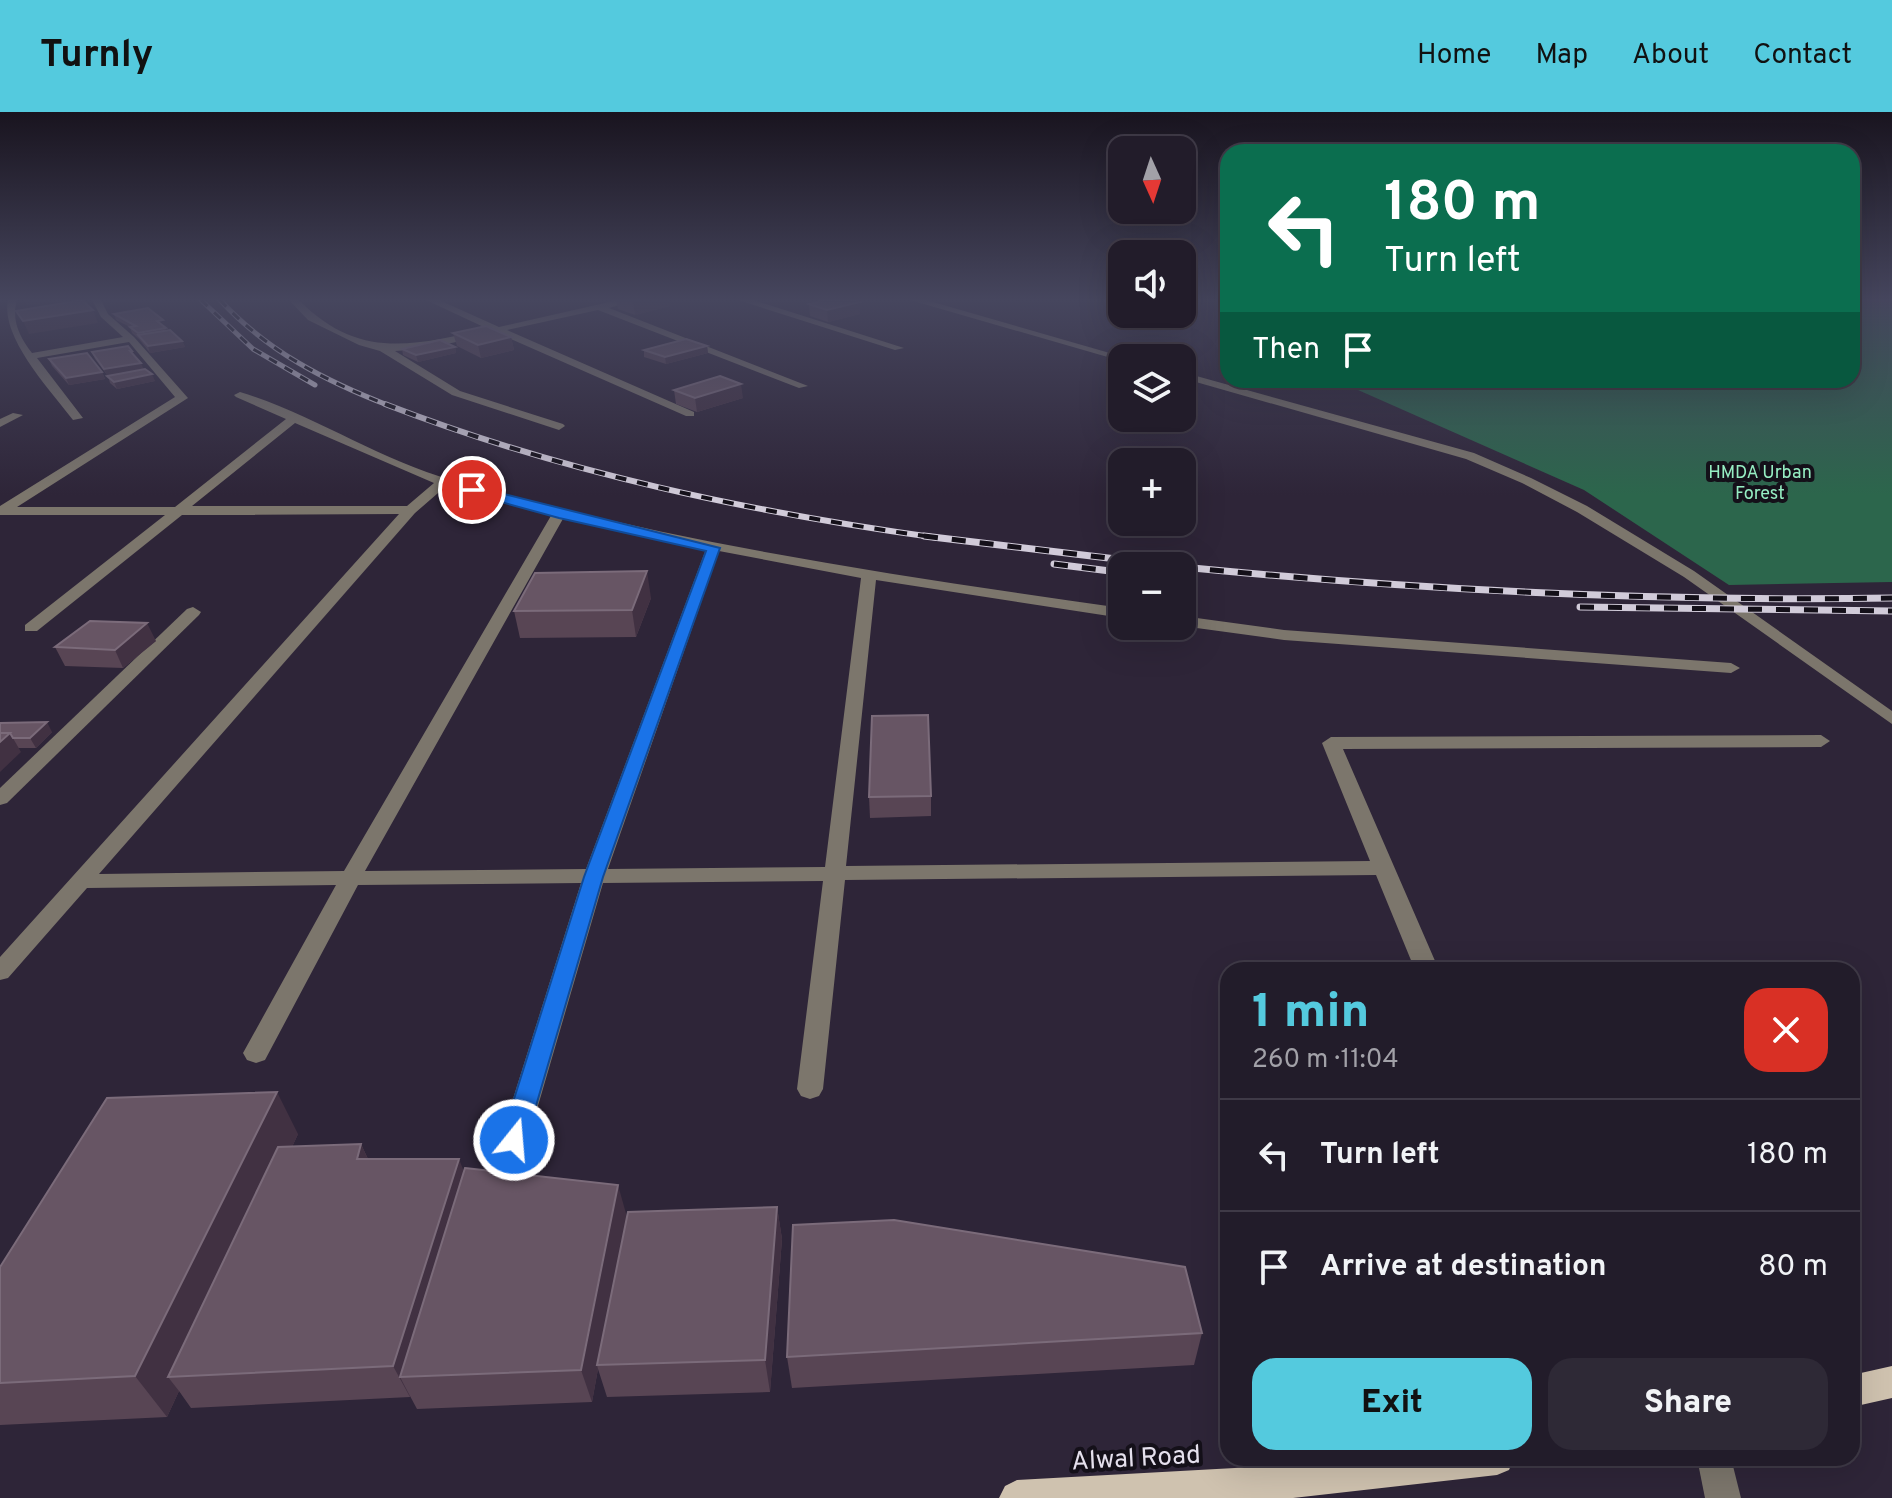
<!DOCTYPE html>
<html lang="en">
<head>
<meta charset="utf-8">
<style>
	:root { --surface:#221c2a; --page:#2e2936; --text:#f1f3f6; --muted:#a2a1a8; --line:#3f3a47; --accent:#54cade }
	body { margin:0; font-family:Overpass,sans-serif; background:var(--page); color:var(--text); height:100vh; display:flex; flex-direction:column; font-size:30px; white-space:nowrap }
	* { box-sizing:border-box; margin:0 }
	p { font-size:26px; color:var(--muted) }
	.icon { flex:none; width:44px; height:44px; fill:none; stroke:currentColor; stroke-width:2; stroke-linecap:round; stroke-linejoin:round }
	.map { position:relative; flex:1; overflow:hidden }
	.panel { position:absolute; left:1220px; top:850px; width:640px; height:504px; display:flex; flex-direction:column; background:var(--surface); border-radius:24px; box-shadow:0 8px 32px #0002,0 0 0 2px var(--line) }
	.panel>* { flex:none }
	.hud { position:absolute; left:1220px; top:32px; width:640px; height:244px; border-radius:24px; box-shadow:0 8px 32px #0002,0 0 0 2px var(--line); background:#0b6e4f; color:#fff; overflow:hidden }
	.needle { width:52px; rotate:177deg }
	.fabs { position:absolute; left:1108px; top:24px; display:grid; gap:16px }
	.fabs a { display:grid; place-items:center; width:88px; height:88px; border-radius:16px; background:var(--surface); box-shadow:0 8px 32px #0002,0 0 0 2px var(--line); font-size:40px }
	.pin { position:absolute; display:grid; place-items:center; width:68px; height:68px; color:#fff; margin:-34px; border:4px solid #fff; border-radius:50%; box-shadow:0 2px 8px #0007 }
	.me { position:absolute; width:88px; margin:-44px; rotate:17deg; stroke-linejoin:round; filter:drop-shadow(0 0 6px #0008) }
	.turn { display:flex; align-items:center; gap:28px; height:168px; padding:0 32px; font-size:36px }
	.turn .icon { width:104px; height:104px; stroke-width:2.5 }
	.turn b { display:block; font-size:56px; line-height:68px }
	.then { display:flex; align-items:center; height:76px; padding:0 32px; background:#0003; gap:16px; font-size:30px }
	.round { display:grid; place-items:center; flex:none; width:84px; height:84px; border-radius:24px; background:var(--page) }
	.head { display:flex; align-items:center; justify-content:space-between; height:136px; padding:0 32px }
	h1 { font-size:48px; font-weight:800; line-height:60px; color:var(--accent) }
	.cta { display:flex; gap:16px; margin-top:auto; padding:16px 32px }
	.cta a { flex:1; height:92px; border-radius:24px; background:var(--accent); color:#111; font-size:32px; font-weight:800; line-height:92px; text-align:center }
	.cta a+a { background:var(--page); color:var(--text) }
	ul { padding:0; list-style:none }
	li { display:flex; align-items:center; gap:24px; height:112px; padding:0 32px; border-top:2px solid var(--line) }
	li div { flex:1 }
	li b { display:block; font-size:30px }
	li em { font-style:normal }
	header { display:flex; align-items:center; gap:48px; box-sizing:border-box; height:112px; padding:0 40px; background:var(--accent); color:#111 }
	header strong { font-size:38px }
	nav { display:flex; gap:44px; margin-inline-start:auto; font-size:28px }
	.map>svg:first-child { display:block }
	.forest { fill:#2c664c }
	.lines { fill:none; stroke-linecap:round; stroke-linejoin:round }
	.minor { fill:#7c766c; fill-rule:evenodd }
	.major { fill:#cfc2af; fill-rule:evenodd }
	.rail-far2-casing { stroke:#d1cbd9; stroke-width:5 }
	.rail-far1-casing { stroke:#d1cbd9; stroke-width:6 }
	.rail-casing { stroke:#d1cbd9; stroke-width:7 }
	.rail-far2 { stroke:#141019; stroke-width:3; stroke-dasharray:9; stroke-linecap:butt }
	.rail-far1 { stroke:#141019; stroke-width:4; stroke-dasharray:11; stroke-linecap:butt }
	.rail { stroke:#141019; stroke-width:5; stroke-dasharray:14; stroke-linecap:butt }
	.wall { fill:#584554 }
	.shaded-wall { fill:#413142 }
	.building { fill:#675564; stroke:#7b6b7a; stroke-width:2 }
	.route { fill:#1a73e8; stroke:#114b97; stroke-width:2 }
	.labels { text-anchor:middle; stroke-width:8; stroke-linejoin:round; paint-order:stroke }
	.far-park-label { font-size:18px; fill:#96eec3; stroke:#141019 }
	.near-street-label { font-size:26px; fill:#e5e0ed; stroke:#141019 }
</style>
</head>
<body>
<header>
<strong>Turnly</strong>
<nav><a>Home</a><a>Map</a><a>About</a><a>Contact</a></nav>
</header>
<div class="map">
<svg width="1892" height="1386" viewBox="0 0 1892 1386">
	<rect width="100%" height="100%" fill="#2e2538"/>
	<polygon class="forest" points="1852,188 1892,188 1892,470 1729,473 1584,378 1349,274 1343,268 1852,268"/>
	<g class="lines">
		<g class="minor">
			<path d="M8,188H17C11,209 20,225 32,241L123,225L101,205L92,188H101L108,202L134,225L188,286L17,395H175L286,307L236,285L234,283L240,280C313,302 379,348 452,368C672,431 897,464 1122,496V506L876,468L846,754L1370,749L1322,631L1331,625L1821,623L1830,629L1821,635L1343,637L1439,858H1415L1376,763L845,768L823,977L819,984L810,987L801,984L797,977L823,769L603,771L528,1028L524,1036L514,1039L504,1036L500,1028L581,771L358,773L265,948L256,951L247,948L243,941L336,773L87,776L8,866L0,868V845L399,402L182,403L37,519H25V513L165,403H0V394L175,285L129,230L37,246L83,306L73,308C51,279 0,225 8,188ZM295,311L434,371L407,394H192ZM445,375L552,402L344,759L99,762L415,401ZM564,405L706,437L586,757L365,759ZM719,439L861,466L825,755L608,757Z"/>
			<path d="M289,188H299C359,249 414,233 488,217L426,188H439L499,215L618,188H636L609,196L808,274L799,276L598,198L507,218L694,300V304H686L497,221L424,237L395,239L460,279L563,312L565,314L559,318L452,283L380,239L359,233L308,208Z"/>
			<polygon points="738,188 753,188 904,236 895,238"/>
			<polygon points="910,188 926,188 1127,246 1118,248"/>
			<polygon points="1217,188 1228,188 1228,196"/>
			<polygon points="1182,260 1474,341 1531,366 1587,394 1694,459 1892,599 1892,612 1684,465 1577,400 1522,371 1466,347 1182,266"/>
			<polygon points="13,301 23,303 0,315 0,307"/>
			<polygon points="193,495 201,500 199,503 7,691 0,693 0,676 187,497"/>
			<polygon points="1182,504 1284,518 1731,551 1740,556 1731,561 1284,528 1182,514"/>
			<polygon points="1697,1346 1731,1346 1741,1386 1705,1386"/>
		</g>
		<g class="major">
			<polygon points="1892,1254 1892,1286 1852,1295 1852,1263"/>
			<polygon points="1340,1346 1514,1346 1509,1358 1497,1363 1293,1386 999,1386 1005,1374 1017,1368 1271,1354"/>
		</g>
		<defs>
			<g id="rail-far2">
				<polyline points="201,188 253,237 315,273"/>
				<path d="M220,188C267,239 325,269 390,294"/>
			</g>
			<path id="rail-far1" d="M385,292C563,361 750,400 939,426"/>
			<g id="rail">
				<polyline points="924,424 1175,454"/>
				<polyline points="1054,452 1110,459"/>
				<path d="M1182,455C1418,478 1654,490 1892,486"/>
				<polyline points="1580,495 1892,499"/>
			</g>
		</defs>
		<use href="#rail-far2" class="rail-far2-casing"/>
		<use href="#rail-far1" class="rail-far1-casing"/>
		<use href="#rail" class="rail-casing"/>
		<use href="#rail-far2" class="rail-far2"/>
		<use href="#rail-far1" class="rail-far1"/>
		<use href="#rail" class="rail"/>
	</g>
	<g class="wall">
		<polygon points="616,188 670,188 670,194 635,203 618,197"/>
		<polygon points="860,190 860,202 828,210 810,204 809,192"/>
		<polygon points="114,202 165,215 164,215 166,218 182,229 185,235 150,241 139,227 132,221 130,215 116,208"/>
		<polygon points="453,221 511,225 514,238 481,246 457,234"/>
		<polygon points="707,234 708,241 666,252 644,245 644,238"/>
		<polygon points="455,235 456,241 418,250 403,243 402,237"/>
		<polygon points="132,239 135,244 143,257 155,269 117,277 110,271 108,264 95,247 92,240"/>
		<polygon points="49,247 102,260 105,267 69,273 52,254"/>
		<polygon points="674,278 743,286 697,300 676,292"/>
		<polygon points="651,486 636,525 520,526 514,499"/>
		<polygon points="156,529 123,556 65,554 55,535"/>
		<polygon points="0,611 52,620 36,636 18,636 21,640"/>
		<polygon points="931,684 931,704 870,706 869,685"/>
		<polygon points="298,1022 292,1035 361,1032 368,1047 464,1059 627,1104 777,1095 782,1127 770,1280 607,1285 598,1257 592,1290 417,1297 410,1284 410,1285 191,1296 179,1279 167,1305 0,1313 0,1155"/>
		<polygon points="1202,1221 1194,1253 792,1276 787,1245"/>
	</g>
	<g class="shaded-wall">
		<polygon points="24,188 47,188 47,191 26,193"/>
		<polygon points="110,188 134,188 111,192"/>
		<polygon points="641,188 670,188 670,194 635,203 633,190"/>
		<polygon points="860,190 860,202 828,210 827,198"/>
		<polygon points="93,198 98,211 29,222 23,209"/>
		<polygon points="511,225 514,238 481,246 478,233"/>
		<polygon points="182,229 185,235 150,241 148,234"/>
		<polygon points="707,234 708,241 666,252 665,245"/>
		<polygon points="455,235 456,241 418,250 416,243"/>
		<polygon points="141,251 144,258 107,264 104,257"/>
		<polygon points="102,260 105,267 69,273 66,266"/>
		<polygon points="152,262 155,269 117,277 114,270"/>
		<polygon points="741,272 743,286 697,300 695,286"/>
		<polygon points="647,459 651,486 636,525 632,498"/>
		<polygon points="147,511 156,529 123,556 115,538"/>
		<polygon points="47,610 52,620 36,636 30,626"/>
		<polygon points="10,621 21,640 0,660 0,630"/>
		<polygon points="277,980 298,1022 186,1264 168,1265 179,1279 167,1305 135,1264"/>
		<polygon points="361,1032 376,1065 357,1047"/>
		<polygon points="459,1047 472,1080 400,1265 410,1284 410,1285 393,1254"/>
		<polygon points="618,1073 627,1105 597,1253 598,1257 592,1290 581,1258"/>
		<polygon points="777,1095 782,1127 770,1280 765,1248"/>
	</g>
	<g class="building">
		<polygon points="82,188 93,198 23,209 16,199"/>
		<polygon points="824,188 856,188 860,190 827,198 809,192"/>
		<polygon points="148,196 163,208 157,209 166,216 138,221 130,215 136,214 114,202"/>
		<polygon points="486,214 511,225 478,233 453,221"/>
		<polygon points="170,218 182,229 148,234 138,223"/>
		<polygon points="686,227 707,234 665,245 644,238"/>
		<polygon points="440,228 455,235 416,243 402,237"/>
		<polygon points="128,234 132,239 130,239 141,251 104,257 92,240"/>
		<polygon points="87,241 102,260 66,266 49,247"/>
		<polygon points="145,257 152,262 114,270 107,264"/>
		<polygon points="720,264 741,272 695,286 674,278"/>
		<polygon points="647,459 632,498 514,499 535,461"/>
		<polygon points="90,509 147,511 115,538 55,535"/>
		<polygon points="928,603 931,684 869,685 872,604"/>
		<polygon points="47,610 30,626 13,626 10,621 0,621 0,611"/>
		<polygon points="0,621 10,621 0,630"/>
		<polygon points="277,980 135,1264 0,1271 0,1155 107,986"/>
		<polygon points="361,1032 357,1047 459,1047 393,1254 168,1265 278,1035"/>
		<polygon points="465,1056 618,1073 581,1258 400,1265"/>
		<polygon points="777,1095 765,1248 597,1253 628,1100"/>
		<polygon points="894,1108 1185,1155 1202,1221 787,1245 793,1113"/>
	</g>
	<linearGradient id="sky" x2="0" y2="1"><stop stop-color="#19141f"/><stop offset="0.49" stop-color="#46465e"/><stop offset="1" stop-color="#46465e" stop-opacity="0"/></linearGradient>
	<rect width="1892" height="383" fill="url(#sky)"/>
	<polygon class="route" points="472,374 720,436 603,765 526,1028 522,1035 514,1038 505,1035 501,1028 584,765 706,439 559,406 468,381 466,378"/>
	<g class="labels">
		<g class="far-park-label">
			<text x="1760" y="366">HMDA Urban<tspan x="1760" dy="21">Forest</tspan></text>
		</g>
		<g class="near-street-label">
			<text transform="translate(1136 1345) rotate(-3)" y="9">Alwal Road</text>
		</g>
	</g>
</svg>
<div class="fabs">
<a><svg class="needle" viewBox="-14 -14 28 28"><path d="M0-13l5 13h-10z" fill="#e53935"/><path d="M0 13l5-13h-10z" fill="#a2a1a8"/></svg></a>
<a><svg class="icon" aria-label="sound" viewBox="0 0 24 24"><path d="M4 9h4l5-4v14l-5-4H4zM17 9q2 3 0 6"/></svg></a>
<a><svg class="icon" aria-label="layers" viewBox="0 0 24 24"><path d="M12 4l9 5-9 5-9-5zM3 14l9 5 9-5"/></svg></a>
<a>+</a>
<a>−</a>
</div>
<div class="pin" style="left:472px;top:378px;background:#d93025"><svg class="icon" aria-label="arrive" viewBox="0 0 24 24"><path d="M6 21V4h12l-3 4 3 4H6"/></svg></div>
<svg class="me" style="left:514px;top:1028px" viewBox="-20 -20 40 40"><circle r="17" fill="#1a73e8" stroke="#fff" stroke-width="3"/><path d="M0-11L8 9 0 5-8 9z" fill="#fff"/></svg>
<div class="hud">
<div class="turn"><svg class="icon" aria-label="left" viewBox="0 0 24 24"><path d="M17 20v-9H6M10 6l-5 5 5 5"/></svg><div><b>180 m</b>Turn left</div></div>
<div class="then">Then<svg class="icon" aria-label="arrive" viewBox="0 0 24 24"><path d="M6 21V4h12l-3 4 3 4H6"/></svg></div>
</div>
<section class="panel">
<div class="head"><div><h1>1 min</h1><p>260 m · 11:04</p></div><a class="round" style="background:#d93025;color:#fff"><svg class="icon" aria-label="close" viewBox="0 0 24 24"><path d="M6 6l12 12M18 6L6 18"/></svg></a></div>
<ul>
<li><svg class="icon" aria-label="left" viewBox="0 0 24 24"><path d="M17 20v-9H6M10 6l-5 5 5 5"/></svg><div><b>Turn left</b></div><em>180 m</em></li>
<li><svg class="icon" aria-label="arrive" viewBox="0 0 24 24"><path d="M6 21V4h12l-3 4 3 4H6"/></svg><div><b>Arrive at destination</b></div><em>80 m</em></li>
</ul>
<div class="cta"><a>Exit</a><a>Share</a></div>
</section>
</div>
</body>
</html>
